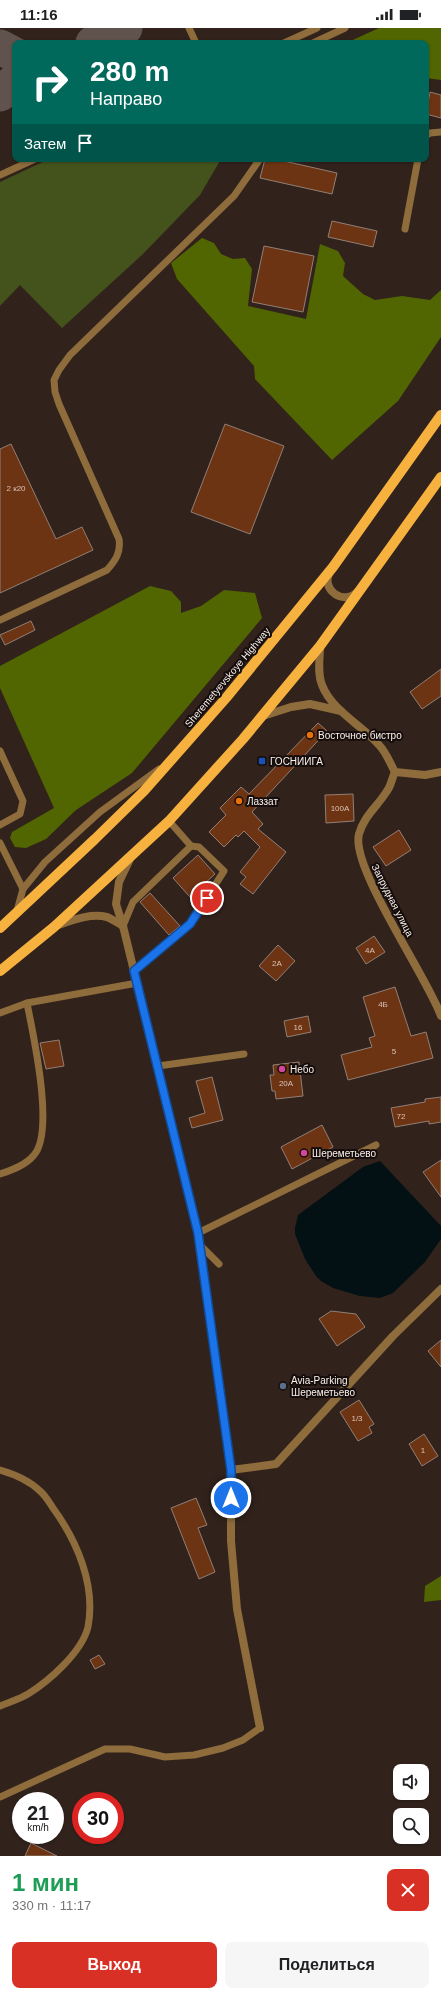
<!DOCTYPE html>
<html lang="ru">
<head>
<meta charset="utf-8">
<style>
	:root { --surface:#fff; --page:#f6f6f6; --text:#202124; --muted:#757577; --accent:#d93025 }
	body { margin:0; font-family:Helvetica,sans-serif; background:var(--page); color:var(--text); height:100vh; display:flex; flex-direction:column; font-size:15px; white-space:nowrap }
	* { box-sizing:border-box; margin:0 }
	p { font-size:13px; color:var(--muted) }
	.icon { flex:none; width:22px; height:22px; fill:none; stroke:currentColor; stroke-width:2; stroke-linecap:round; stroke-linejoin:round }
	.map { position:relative; height:1828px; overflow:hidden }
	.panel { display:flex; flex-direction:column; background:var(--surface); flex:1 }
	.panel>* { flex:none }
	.guide { position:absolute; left:12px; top:12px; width:417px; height:122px; border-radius:8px; box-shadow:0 1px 3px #0004; background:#00695c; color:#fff; overflow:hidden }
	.buttons { position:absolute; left:393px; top:1736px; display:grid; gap:8px }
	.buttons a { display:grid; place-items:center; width:36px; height:36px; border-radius:8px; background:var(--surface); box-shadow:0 1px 3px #0004; font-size:20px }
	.speed { position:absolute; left:12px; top:1764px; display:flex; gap:8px; font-size:20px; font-weight:700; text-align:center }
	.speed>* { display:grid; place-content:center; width:52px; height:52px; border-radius:50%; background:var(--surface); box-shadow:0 1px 3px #0004; line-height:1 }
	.speed small { font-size:10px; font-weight:400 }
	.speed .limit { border:6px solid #d22; background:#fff; color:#111 }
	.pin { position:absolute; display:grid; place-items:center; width:34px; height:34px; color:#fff; margin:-17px; border:2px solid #fff; border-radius:50%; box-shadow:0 1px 4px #0007 }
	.me { position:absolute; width:44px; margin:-22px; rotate:0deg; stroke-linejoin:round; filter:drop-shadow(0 0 3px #0008) }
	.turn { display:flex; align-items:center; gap:14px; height:84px; padding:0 12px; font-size:18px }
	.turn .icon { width:52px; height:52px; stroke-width:2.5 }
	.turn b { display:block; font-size:28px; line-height:34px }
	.then { display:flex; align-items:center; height:38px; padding:0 12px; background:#0003; gap:8px; font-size:15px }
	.round { display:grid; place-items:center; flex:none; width:42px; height:42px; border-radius:8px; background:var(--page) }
	.summary { display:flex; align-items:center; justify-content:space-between; height:68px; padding:0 12px }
	h1 { font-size:24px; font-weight:600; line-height:30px; color:#1e9e55 }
	.cta { display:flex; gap:8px; margin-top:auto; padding:8px 12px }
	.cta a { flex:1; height:46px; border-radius:8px; background:var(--accent); color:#fff; font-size:16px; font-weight:600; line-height:46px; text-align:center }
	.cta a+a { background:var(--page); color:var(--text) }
	.status { display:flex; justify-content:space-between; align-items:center; height:28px; padding:0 20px; background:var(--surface); direction:ltr }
	.status svg { height:11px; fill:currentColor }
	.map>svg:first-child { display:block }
	.green { fill:#44521c }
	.forest { fill:#516601 }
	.water { fill:#031014 }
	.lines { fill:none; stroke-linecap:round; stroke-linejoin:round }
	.taxiway { stroke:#60524d; stroke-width:35 }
	.building { fill:#6d3413; stroke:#917f76 }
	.lane { stroke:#8e6c3b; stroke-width:7 }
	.street { stroke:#8e6c3b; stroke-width:8 }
	.primary { stroke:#f7b13e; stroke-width:10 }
	.route-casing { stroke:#114b97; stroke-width:10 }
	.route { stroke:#1a73e8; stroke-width:7 }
	.food-dot { fill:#e8710a; stroke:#140d0b; stroke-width:1.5 }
	.transit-dot { fill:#1a4fb4; stroke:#140d0b; stroke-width:1.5 }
	.hotel-dot { fill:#d1479c; stroke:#140d0b; stroke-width:1.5 }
	.service-dot { fill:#5c6f8a; stroke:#140d0b; stroke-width:1.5 }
	.labels { text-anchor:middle; stroke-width:4; stroke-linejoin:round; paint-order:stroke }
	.number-label { font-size:8px; fill:#d8c1b6 }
	.street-label { font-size:10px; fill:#fbf0ec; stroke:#140d0b }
	.poi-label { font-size:10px; fill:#fbf0ec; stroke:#140d0b; text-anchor:start }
</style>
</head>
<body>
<div class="status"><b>11:16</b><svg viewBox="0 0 49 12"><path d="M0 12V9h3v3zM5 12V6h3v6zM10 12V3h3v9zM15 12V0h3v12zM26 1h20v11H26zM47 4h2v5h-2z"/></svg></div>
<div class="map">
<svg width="441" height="1828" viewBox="0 0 441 1828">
	<rect width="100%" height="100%" fill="#31221c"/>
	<polygon class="green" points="49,131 221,131 200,167 143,226 62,300 20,257 0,278 0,154"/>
	<g class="forest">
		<polygon points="379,0 441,0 441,52 426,50 426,15 346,15"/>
		<polygon points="202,210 214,215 221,226 233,231 245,230 252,241 248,278 306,291 320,216 338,223 345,235 343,248 363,266 375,272 402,268 430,272 441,262 441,309 398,373 332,432 255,351 254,338 177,251 171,235"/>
		<polygon points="150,558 171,563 181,574 181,585 201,578 224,562 255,565 262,590 132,745 76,782 46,811 26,820 15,819 10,810 12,804 54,780 0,660 0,638"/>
		<polygon points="441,1548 441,1572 424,1574 425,1558"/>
	</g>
	<polygon class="water" points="380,1133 441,1198 441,1211 425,1234 393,1265 380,1270 360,1268 333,1260 321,1253 316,1248 305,1231 295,1206 295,1200 298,1187 363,1139"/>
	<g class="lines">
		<g class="taxiway">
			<polyline points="93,15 125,0"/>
			<polyline points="0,19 15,27"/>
			<polyline points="0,66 15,53"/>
		</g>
	</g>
	<g class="building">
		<polygon points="430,64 441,67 441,90 426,86"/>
		<polygon points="265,131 275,131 337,145 332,166 260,150"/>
		<polygon points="332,193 377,203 373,219 328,209"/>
		<polygon points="264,218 314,228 303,284 252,274"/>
		<polygon points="225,396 284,418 250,506 191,484"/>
		<polygon points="11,416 56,511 82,499 93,522 0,565 0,421"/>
		<polygon points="31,593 35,602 5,617 0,607"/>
		<polygon points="441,641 441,668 422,681 410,664"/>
		<polygon points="318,695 327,703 252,784 263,796 258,801 286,824 253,866 240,856 246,849 240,844 260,819 244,803 238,809 236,807 224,819 209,804 226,787 220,780 241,759 249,766"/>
		<polygon points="353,766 354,793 326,795 325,767"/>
		<polygon points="399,802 411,822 386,838 373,819"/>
		<polygon points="198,827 215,846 190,869 173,850"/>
		<polygon points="150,865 180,898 169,907 140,874"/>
		<polygon points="374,908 385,924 366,936 356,920"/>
		<polygon points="278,917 295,933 276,953 259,938"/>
		<polygon points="395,959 411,1008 426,1004 433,1030 348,1052 341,1027 372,1019 369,1010 375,1008 363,969"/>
		<polygon points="308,988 311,1004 287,1009 284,993"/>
		<polygon points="59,1012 64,1038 46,1041 40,1015"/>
		<polygon points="299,1034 303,1068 276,1071 275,1063 272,1063 270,1047 274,1047 273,1037"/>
		<polygon points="212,1049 223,1092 192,1100 189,1090 205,1085 196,1053"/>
		<polygon points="441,1069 441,1094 429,1096 429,1093 395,1099 391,1080 425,1074 425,1071"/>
		<polygon points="322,1097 333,1119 292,1141 281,1119"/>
		<polygon points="441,1132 441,1169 423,1144"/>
		<polygon points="331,1283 356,1286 365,1299 337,1318 319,1291"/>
		<polygon points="441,1312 441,1339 428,1323"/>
		<polygon points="359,1372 374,1396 369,1399 372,1405 358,1413 340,1384"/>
		<polygon points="424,1406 438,1428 422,1438 409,1416"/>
		<polygon points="196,1470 207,1497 198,1500 215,1544 199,1551 171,1480"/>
		<polygon points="99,1627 105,1636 95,1641 90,1632"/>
		<polygon points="31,1815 57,1828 25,1828"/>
	</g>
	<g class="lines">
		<g class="lane">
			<polyline points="189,0 196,15"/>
			<polyline points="284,15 317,0"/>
			<polyline points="313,15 345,0"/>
			<polyline points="426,108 430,105 441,104"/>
			<polyline points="0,147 35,131"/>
			<polyline points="405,201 418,131"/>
			<path d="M0,592L107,542C116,532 121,524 119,511L59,376L55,364L54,352L59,342L70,327L234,168L260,131"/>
			<polyline points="0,723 23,773 20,786 0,797"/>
			<polyline points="0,815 23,861"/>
			<polyline points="17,883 23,861 45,834 100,784 159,741"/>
			<polyline points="123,898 133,874 191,818 169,793"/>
			<polyline points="134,943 190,896 224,843 199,819 191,818"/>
			<polyline points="0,985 27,975"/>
			<polyline points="158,1038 244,1026"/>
			<path d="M0,1146C12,1142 26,1137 34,1127C55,1103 33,1006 27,975L137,955"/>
			<polyline points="198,1205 376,1117"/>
			<polyline points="199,1216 219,1236"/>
			<path d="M0,1442C14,1446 29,1452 40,1463C45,1467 49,1474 53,1480C77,1513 96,1557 88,1599C82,1624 49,1653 28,1666C20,1671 9,1674 0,1678"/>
			<polyline points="0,1769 105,1721 130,1721 165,1729 194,1727 223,1720 243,1712 260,1700"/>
		</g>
		<g class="street">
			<path d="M330,544C320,561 343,578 357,564"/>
			<path d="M320,618C320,631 317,645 322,657C332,683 362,697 379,717C386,724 390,735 395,744"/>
			<polyline points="263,688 291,679 310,676 341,683"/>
			<path d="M395,744C392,750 391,758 387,763C377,779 364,788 359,806C350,839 428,950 441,988"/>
			<polyline points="395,744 425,747 441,744"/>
			<polyline points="130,831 119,854 116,876 123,898 198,1205 231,1442 231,1513 237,1581 260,1700"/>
			<path d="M58,897C73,892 90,885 107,889C112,891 118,895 123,898"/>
			<polyline points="231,1442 276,1436 393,1308 441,1261"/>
		</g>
		<g class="primary">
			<polyline points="0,900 95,811 144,763 226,670 333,539 441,387"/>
			<polyline points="0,943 54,899 169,793 243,711 320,618 441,449"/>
		</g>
	</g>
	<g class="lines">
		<defs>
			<polyline id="route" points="207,870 190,896 134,943 198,1205 231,1442 231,1470"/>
		</defs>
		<use href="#route" class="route-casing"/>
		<use href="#route" class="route"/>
	</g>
	<g class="food-dot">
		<circle cx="310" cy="707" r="4"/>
		<circle cx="239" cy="773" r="4"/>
	</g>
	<rect class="transit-dot" x="258" y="729" width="8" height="8" rx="2"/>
	<g class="hotel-dot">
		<circle cx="282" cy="1041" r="4"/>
		<circle cx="304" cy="1125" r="4"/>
	</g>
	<circle class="service-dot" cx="283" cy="1358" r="4"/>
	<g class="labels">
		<g class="number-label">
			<text x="16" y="463">2 к20</text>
			<text x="340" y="783">100А</text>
			<text x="370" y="925">4А</text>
			<text x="277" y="938">2А</text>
			<text x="383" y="979">4Б</text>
			<text x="298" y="1002">16</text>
			<text x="394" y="1026">5</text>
			<text x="286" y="1058">20А</text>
			<text x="401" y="1091">72</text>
			<text x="357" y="1393">1/3</text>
			<text x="423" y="1425">1</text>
		</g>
		<g class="street-label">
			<text transform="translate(227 649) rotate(-50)" y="4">Sheremetyevskoye Highway</text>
			<text transform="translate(393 872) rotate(63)" y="4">Запрудная улица</text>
		</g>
		<g class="poi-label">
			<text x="318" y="711">Восточное бистро</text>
			<text x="270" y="737">ГОСНИИГА</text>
			<text x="247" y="777">Лаззат</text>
			<text x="290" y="1045">Небо</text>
			<text x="312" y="1129">Шереметьево</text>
			<text x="291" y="1356">Avia-Parking<tspan x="291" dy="12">Шереметьево</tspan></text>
		</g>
	</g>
</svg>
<div class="buttons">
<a><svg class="icon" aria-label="sound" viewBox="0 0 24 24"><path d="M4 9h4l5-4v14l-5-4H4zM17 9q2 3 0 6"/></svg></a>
<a><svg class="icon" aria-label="search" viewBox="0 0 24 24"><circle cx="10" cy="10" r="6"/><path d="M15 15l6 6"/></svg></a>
</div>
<div class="speed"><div>21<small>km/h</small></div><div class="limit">30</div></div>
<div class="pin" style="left:207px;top:870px;background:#d93025"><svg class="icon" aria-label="arrive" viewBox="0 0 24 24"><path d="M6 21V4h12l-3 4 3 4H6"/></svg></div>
<svg class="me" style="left:231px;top:1470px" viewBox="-20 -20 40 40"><circle r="17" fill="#1a73e8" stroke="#fff" stroke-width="3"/><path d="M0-11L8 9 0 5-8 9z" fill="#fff"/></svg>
<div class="guide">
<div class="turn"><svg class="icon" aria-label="right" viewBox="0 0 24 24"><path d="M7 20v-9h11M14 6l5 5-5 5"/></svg><div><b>280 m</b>Направо</div></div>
<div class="then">Затем<svg class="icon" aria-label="arrive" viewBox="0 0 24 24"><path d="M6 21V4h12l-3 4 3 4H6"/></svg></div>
</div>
</div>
<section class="panel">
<div class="summary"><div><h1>1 мин</h1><p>330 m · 11:17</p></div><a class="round" style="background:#d93025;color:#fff"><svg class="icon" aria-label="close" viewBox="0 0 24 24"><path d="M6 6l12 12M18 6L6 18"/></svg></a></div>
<div class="cta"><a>Выход</a><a>Поделиться</a></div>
</section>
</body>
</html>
